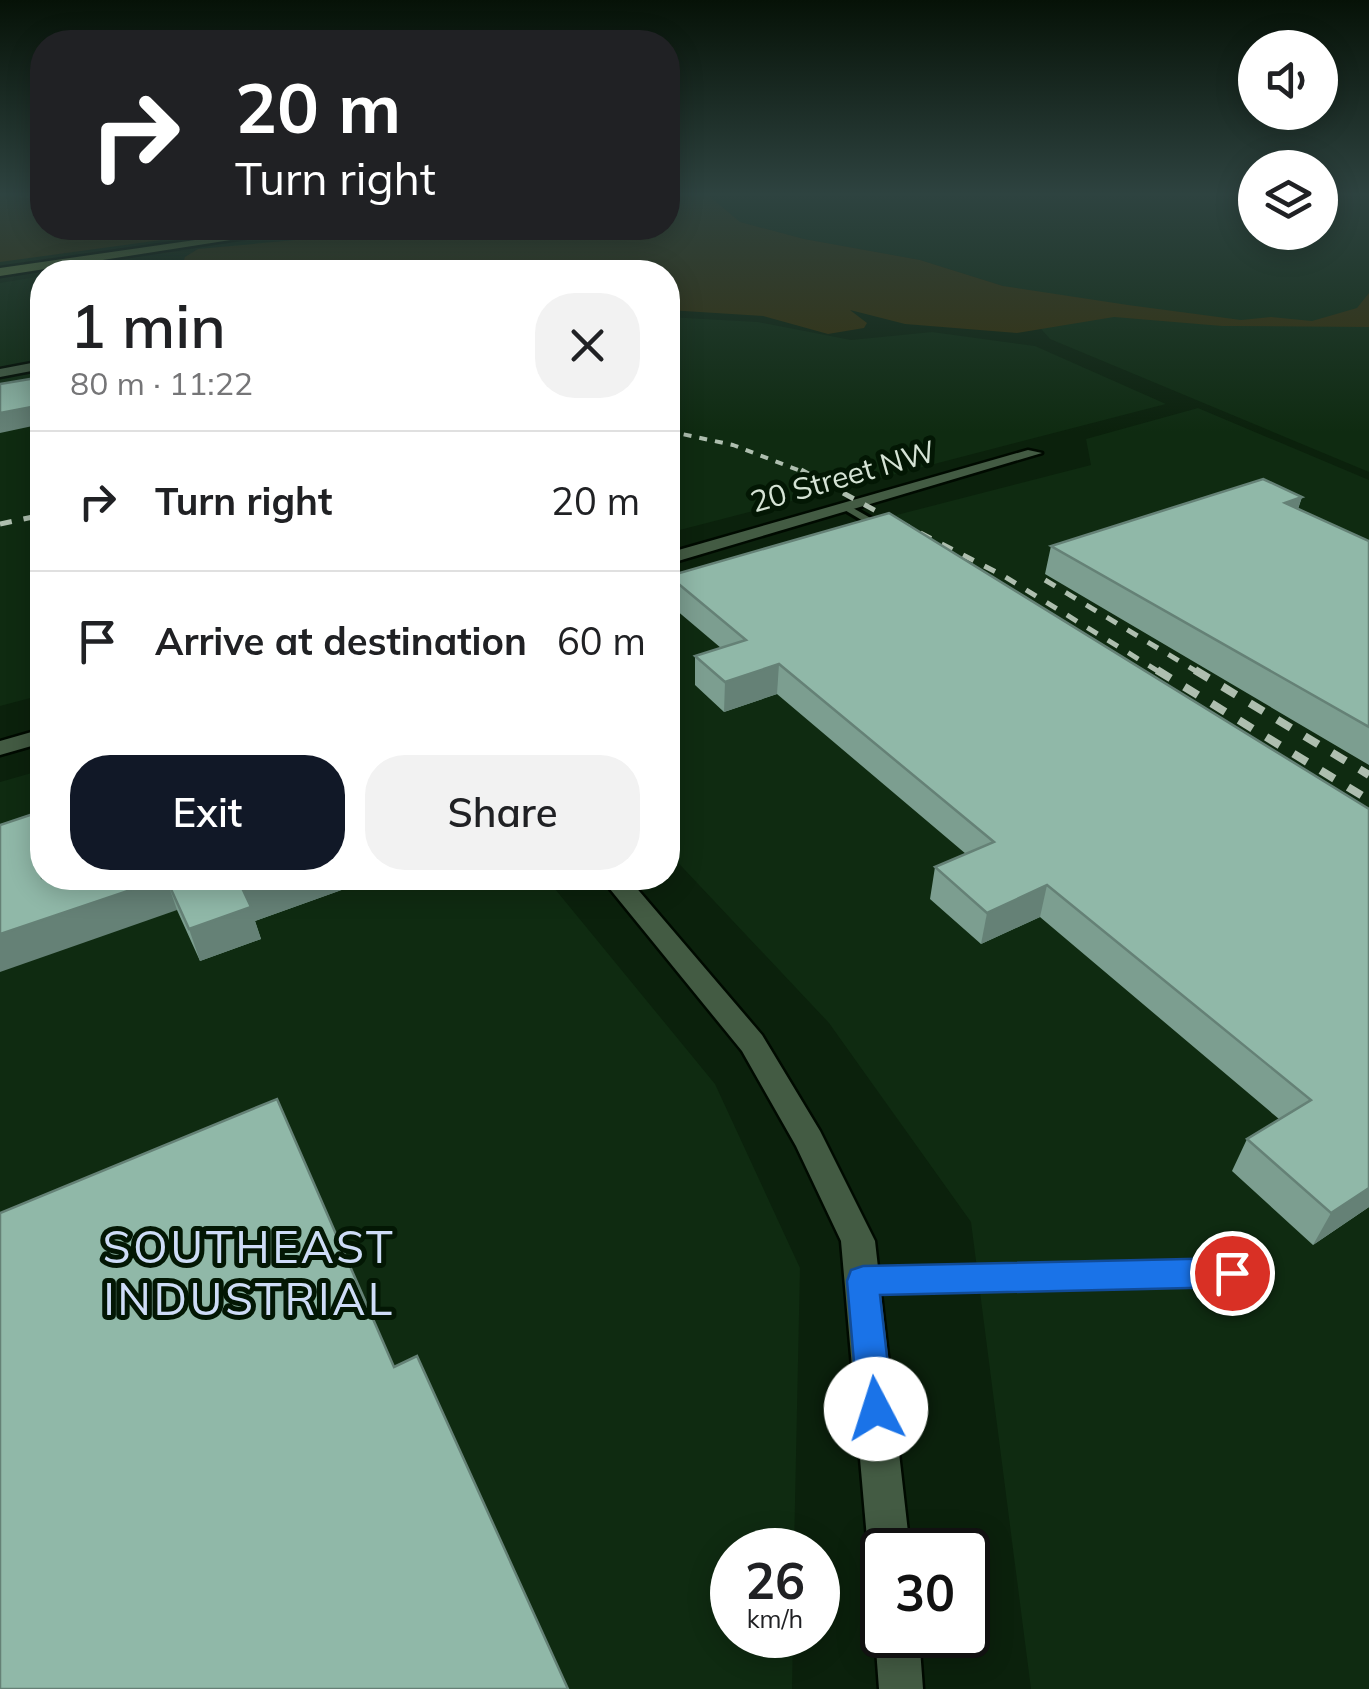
<!DOCTYPE html>
<html lang="en">
<head>
<meta charset="utf-8">
<style>
	:root { --surface:#fff; --page:#f2f2f2; --text:#202124; --muted:#757577; --line:#e0e0e0; --accent:#111827 }
	body { margin:0; font-family:Mulish,sans-serif; background:var(--page); color:var(--text); height:100vh; display:flex; flex-direction:column; font-size:38px; white-space:nowrap }
	* { box-sizing:border-box; margin:0 }
	p { font-size:32px; color:var(--muted) }
	.icon { flex:none; width:55px; height:55px; fill:none; stroke:currentColor; stroke-width:2; stroke-linecap:round; stroke-linejoin:round }
	.map { position:relative; flex:1; overflow:hidden }
	.sheet { position:absolute; left:30px; top:260px; width:650px; height:630px; display:flex; flex-direction:column; background:var(--surface); border-radius:40px; box-shadow:0 5px 25px #0003 }
	.sheet>* { flex:none }
	.top-card { position:absolute; left:30px; top:30px; width:650px; height:210px; border-radius:40px; box-shadow:0 5px 25px #0003; background:#202124; color:#fff; overflow:hidden }
	.buttons { position:absolute; left:1238px; top:30px; display:grid; gap:20px }
	.buttons a { display:grid; place-items:center; width:100px; height:100px; border-radius:50%; background:var(--surface); box-shadow:0 5px 25px #0003; font-size:50px }
	.speed { position:absolute; left:710px; top:1528px; display:flex; gap:20px; font-size:50px; font-weight:700; text-align:center }
	.speed>* { display:grid; place-content:center; width:130px; height:130px; border-radius:50%; background:var(--surface); box-shadow:0 5px 25px #0003; line-height:1 }
	.speed small { font-size:25px; font-weight:400 }
	.speed .limit { border:5px solid #111; border-radius:15px; background:#fff; color:#111 }
	.pin { position:absolute; display:grid; place-items:center; width:85px; height:85px; color:#fff; margin:-42px; border:5px solid #fff; border-radius:50%; box-shadow:0 2px 10px #0007 }
	.me { position:absolute; width:110px; margin:-55px; rotate:355deg; stroke-linejoin:round; filter:drop-shadow(0 0 8px #0008) }
	.turn { display:flex; align-items:center; gap:35px; height:210px; padding:0 40px; font-size:45px }
	.turn .icon { width:130px; height:130px; stroke-width:2.5 }
	.turn b { display:block; font-size:70px; line-height:85px }
	.round { display:grid; place-items:center; flex:none; width:105px; height:105px; border-radius:40px; background:var(--page) }
	.headline { display:flex; align-items:center; justify-content:space-between; height:170px; padding:0 40px }
	h1 { font-size:60px; font-weight:600; line-height:75px }
	.cta { display:flex; gap:20px; margin-top:auto; padding:20px 40px }
	.cta a { flex:1; height:115px; border-radius:40px; background:var(--accent); color:#fff; font-size:40px; font-weight:600; line-height:115px; text-align:center }
	.cta a+a { background:var(--page); color:var(--text) }
	ul { padding:0; list-style:none }
	li { display:flex; align-items:center; gap:30px; height:140px; padding:0 40px; border-top:2px solid var(--line) }
	li div { flex:1 }
	li b { display:block; font-size:38px }
	li em { font-style:normal }
	.map>svg:first-child { display:block }
	.built { fill:#0f2b11 }
	.green { fill:#362e07 }
	.lines { fill:none; stroke-linecap:round; stroke-linejoin:round }
	.lane-casing { stroke:#000a00; stroke-width:6 }
	.street-casing { stroke:#000a00; stroke-width:5 }
	.secondary-casing { stroke:#000a00; stroke-width:5 }
	.path { stroke:#667866; stroke-width:2.5; stroke-dasharray:2.5 4; stroke-linecap:butt }
	.lane { fill:#435b43; fill-rule:evenodd }
	.street { fill:#435b43; fill-rule:evenodd }
	.secondary { fill:#5d763e; fill-rule:evenodd }
	.rail-far2 { stroke:#aebeaf; stroke-width:4; stroke-dasharray:8 8; stroke-linecap:butt }
	.rail-far1 { stroke:#aebeaf; stroke-width:5; stroke-dasharray:12 12; stroke-linecap:butt }
	.rail { stroke:#aebeaf; stroke-width:8; stroke-dasharray:16 16; stroke-linecap:butt }
	.wall { fill:#7c9e90 }
	.shaded-wall { fill:#658176 }
	.building { fill:#90b8a8; stroke:#658176; stroke-width:2.5 }
	.route { fill:#1a73e8; stroke:#114b97; stroke-width:2.5 }
	.labels { text-anchor:middle; stroke-width:10; stroke-linejoin:round; paint-order:stroke }
	.far-street-label { font-size:30px; fill:#d5e3d5; stroke:#031704 }
	.near-neighbourhood-label { font-size:45px; letter-spacing:2.5px; fill:#cedcf7; stroke:#031704 }
</style>
</head>
<body>
<div class="map">
<svg width="1369" height="1689" viewBox="0 0 1369 1689">
	<rect width="100%" height="100%" fill="#0b210c"/>
	<g class="built">
		<polygon points="709,196 1255,196 1255,232 1320,232 1320,196 1369,196 1369,472 1050,339 1003,286 920,260 804,239 740,222"/>
		<polygon points="42,276 42,695 0,706 0,283"/>
		<polygon points="668,317 758,322 851,340 932,332 1035,346 1166,404 668,533"/>
		<polygon points="1198,408 1369,480 1369,1689 1031,1689 971,1222 829,1023 668,852 668,585 881,519 1091,465 1086,439"/>
		<polygon points="42,770 42,878 546,878 715,1084 800,1268 794,1550 732,1550 732,1635 793,1635 792,1689 0,1689 0,782"/>
	</g>
	<g class="green">
		<polygon points="0,196 42,196 42,228 190,228 198,235 0,262"/>
		<polygon points="668,196 709,196 740,222 804,239 920,260 1003,286 1128,305 1241,320 1271,317 1312,321 1357,308 1369,293 1369,327 1222,326 1114,317 1017,333 905,324 850,310 867,323 864,328 828,334 763,316 668,310 668,272 193,272 182,266 185,257 198,249 361,234 387,228 668,228"/>
	</g>
	<g class="lines">
		<defs>
			<g id="lane">
				<polygon points="846,504 881,524 882,526 875,528 843,509 842,507"/>
				<polygon points="1231,1265 1237,1267 1240,1273 1237,1279 1231,1281 865,1289 859,1287 856,1281 859,1275 865,1273"/>
			</g>
			<g id="street">
				<polygon points="42,361 42,369 0,377 0,369"/>
				<polygon points="1028,450 1042,453 668,564 668,553"/>
				<polygon points="42,729 42,743 0,755 0,741"/>
				<polygon points="601,878 628,878 762,1035 820,1131 875,1241 910,1550 882,1550 882,1568 874,1565 868,1550 841,1241 796,1146 742,1051"/>
				<polygon points="882,1620 882,1635 919,1635 923,1689 879,1689 875,1635"/>
			</g>
			<polygon id="secondary" points="279,228 308,228 0,276 0,268"/>
		</defs>
		<use href="#lane" class="lane-casing"/>
		<use href="#street" class="street-casing"/>
		<use href="#secondary" class="secondary-casing"/>
		<g class="path">
			<polyline points="20,196 42,198"/>
			<polyline points="97,238 127,228"/>
		</g>
		<use href="#lane" class="lane"/>
		<use href="#street" class="street"/>
		<use href="#secondary" class="secondary"/>
		<polyline class="rail-far2" points="668,431 733,445 806,473"/>
		<g class="rail-far1">
			<polyline points="801,470 911,530"/>
			<polyline points="899,522 1002,575 1161,673"/>
			<polyline points="0,524 42,515"/>
			<polyline points="1045,580 1199,673"/>
		</g>
		<g class="rail">
			<polyline points="1157,670 1369,800"/>
			<polyline points="1195,670 1369,775"/>
		</g>
	</g>
	<g class="wall">
		<polygon points="1302,497 1298,509 1369,541 1369,765 1045,574 1051,546"/>
		<polygon points="669,576 1369,809 1369,1207 1313,1245 1232,1171 1247,1139 1279,1119 1040,917 981,944 930,899 935,867 966,854 777,694 724,712 695,685 695,656 721,648 669,604"/>
		<polygon points="0,825 375,878 255,921 261,939 200,961 177,910"/>
	</g>
	<g class="shaded-wall">
		<polygon points="42,405 42,424 0,433 0,413"/>
		<polygon points="672,481 673,507 668,509 668,483"/>
		<polygon points="1302,497 1293,523 1285,503"/>
		<polygon points="779,664 777,694 724,712 725,682"/>
		<polygon points="166,878 177,910 0,972 0,934"/>
		<polygon points="279,878 375,878 255,921 261,939 200,961 189,929 243,890"/>
		<polygon points="1047,885 1040,917 981,944 987,913"/>
		<polygon points="1369,1188 1369,1207 1313,1245 1331,1213"/>
	</g>
	<g class="building">
		<polygon points="42,377 42,405 0,413 0,384"/>
		<polygon points="1263,479 1302,497 1285,503 1369,541 1369,727 1051,546"/>
		<polygon points="889,513 1369,809 1369,1188 1331,1213 1247,1139 1311,1100 1047,885 987,913 935,867 994,842 779,664 725,682 695,656 746,640 669,576"/>
		<polygon points="42,811 42,878 279,878 243,890 251,907 189,929 166,878 0,934 0,825"/>
		<polygon points="277,1099 394,1367 417,1356 568,1689 0,1689 0,1213"/>
	</g>
	<linearGradient id="sky" x2="0" y2="1"><stop stop-color="#061207"/><stop offset="0.45" stop-color="#2e4340"/><stop offset="1" stop-color="#2e4340" stop-opacity="0"/></linearGradient>
	<rect width="1369" height="432" fill="url(#sky)"/>
	<polygon class="route" points="1232,1258 1243,1263 1247,1273 1243,1283 1232,1287 880,1295 893,1409 888,1421 876,1426 863,1421 858,1409 847,1281 851,1270 863,1266"/>
	<g class="labels">
		<g class="far-street-label">
			<text transform="translate(843 477) rotate(-16)" y="10">20 Street NW</text>
		</g>
		<g class="near-neighbourhood-label">
			<text x="249" y="1263">SOUTHEAST<tspan x="249" dy="52">INDUSTRIAL</tspan></text>
		</g>
	</g>
</svg>
<div class="buttons">
<a><svg class="icon" aria-label="sound" viewBox="0 0 24 24"><path d="M4 9h4l5-4v14l-5-4H4zM17 9q2 3 0 6"/></svg></a>
<a><svg class="icon" aria-label="layers" viewBox="0 0 24 24"><path d="M12 4l9 5-9 5-9-5zM3 14l9 5 9-5"/></svg></a>
</div>
<div class="speed"><div>26<small>km/h</small></div><div class="limit">30</div></div>
<div class="pin" style="left:1232px;top:1273px;background:#d93025"><svg class="icon" aria-label="arrive" viewBox="0 0 24 24"><path d="M6 21V4h12l-3 4 3 4H6"/></svg></div>
<svg class="me" style="left:876px;top:1409px" viewBox="-20 -20 40 40"><circle r="19" fill="#fff"/><path d="M0-13L10 11 0 6-10 11z" fill="#1a73e8"/></svg>
<div class="top-card">
<div class="turn"><svg class="icon" aria-label="right" viewBox="0 0 24 24"><path d="M7 20v-9h11M14 6l5 5-5 5"/></svg><div><b>20 m</b>Turn right</div></div>
</div>
<section class="sheet">
<div class="headline"><div><h1>1 min</h1><p>80 m · 11:22</p></div><a class="round"><svg class="icon" aria-label="close" viewBox="0 0 24 24"><path d="M6 6l12 12M18 6L6 18"/></svg></a></div>
<ul>
<li><svg class="icon" aria-label="right" viewBox="0 0 24 24"><path d="M7 20v-9h11M14 6l5 5-5 5"/></svg><div><b>Turn right</b></div><em>20 m</em></li>
<li><svg class="icon" aria-label="arrive" viewBox="0 0 24 24"><path d="M6 21V4h12l-3 4 3 4H6"/></svg><div><b>Arrive at destination</b></div><em>60 m</em></li>
</ul>
<div class="cta"><a>Exit</a><a>Share</a></div>
</section>
</div>
</body>
</html>
